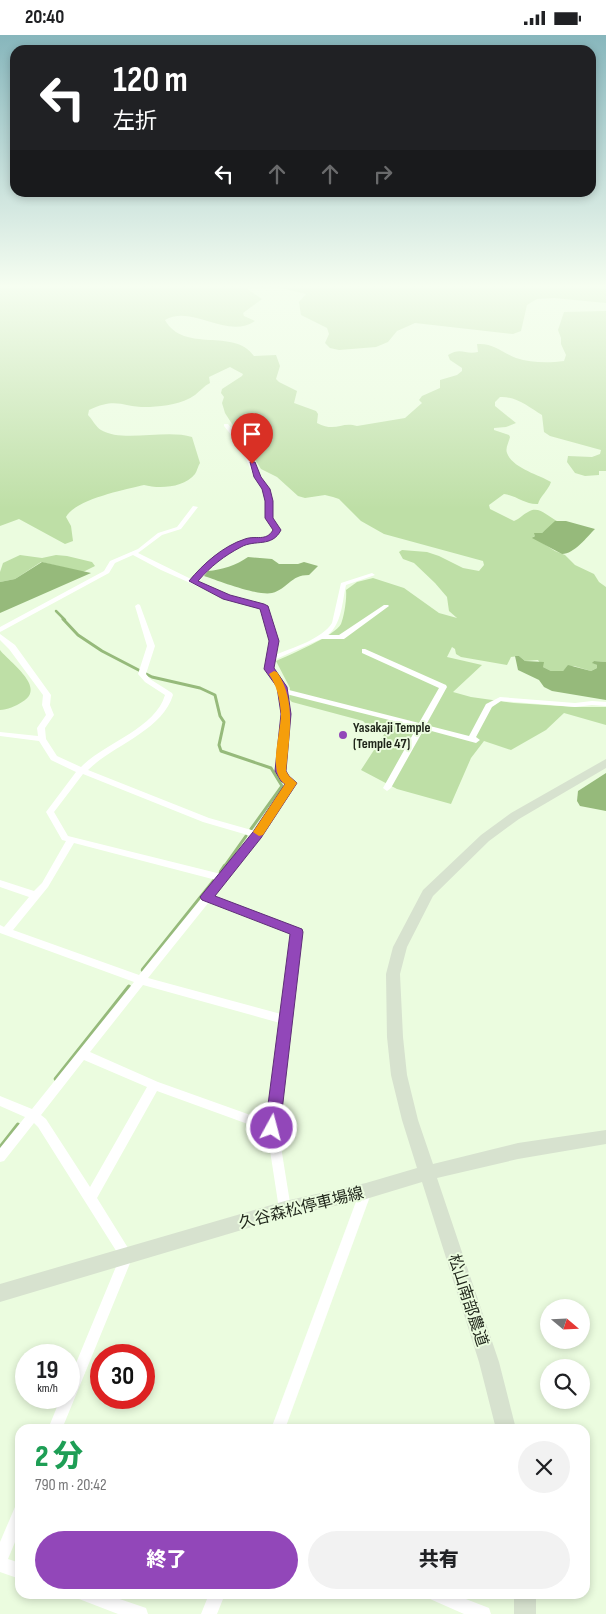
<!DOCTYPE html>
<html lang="ja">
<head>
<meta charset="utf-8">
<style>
	:root { --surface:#fff; --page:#f2f2f2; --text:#202124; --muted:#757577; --accent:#9247b9 }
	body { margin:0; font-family:"Sofia Sans Condensed","Noto Sans JP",sans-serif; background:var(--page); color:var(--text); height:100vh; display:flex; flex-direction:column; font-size:19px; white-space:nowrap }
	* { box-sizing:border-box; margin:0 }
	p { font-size:16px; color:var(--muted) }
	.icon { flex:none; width:28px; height:28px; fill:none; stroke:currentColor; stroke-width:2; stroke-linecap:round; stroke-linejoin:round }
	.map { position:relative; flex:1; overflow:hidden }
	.side { position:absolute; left:15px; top:1389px; width:575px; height:175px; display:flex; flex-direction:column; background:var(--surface); border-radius:15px; box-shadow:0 2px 8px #0003 }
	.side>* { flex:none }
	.guide { position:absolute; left:10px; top:10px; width:586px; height:152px; border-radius:15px; box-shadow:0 2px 8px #0003; background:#202124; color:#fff; overflow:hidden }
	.needle { width:32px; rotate:109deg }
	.controls { position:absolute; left:540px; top:1264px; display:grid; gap:10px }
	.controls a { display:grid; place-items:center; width:50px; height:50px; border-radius:50%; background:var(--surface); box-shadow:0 2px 8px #0003; font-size:25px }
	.speed { position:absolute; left:15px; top:1309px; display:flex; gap:10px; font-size:25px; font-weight:700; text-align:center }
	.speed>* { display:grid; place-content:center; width:65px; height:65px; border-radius:50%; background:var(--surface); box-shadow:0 2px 8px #0003; line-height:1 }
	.speed small { font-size:12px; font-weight:400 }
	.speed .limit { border:8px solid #d22; background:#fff; color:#111 }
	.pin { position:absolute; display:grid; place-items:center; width:42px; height:42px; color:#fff; margin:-51px -21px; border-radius:50% 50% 50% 0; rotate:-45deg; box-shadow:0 0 5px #0007 }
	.pin .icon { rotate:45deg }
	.me { position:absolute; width:55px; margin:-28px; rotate:7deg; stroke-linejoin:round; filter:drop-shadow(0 0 4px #0008) }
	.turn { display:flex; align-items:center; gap:18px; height:105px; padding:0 20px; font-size:22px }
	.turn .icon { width:65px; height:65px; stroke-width:2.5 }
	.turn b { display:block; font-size:35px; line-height:42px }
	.lanes { display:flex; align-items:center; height:48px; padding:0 20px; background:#0003; justify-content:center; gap:25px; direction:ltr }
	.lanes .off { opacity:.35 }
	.round { display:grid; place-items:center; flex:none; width:52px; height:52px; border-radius:26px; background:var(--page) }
	.headline { display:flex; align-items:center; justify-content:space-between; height:85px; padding:0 20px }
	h1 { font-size:30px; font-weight:800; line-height:38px; color:#1e9e55 }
	.primary-button { display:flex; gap:10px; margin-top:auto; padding:10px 20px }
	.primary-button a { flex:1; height:58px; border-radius:30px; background:var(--accent); color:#fff; font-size:20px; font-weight:800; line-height:58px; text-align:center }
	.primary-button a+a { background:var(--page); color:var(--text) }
	.status { display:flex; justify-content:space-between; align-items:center; height:35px; padding:0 25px; background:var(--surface); direction:ltr }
	.status svg { height:14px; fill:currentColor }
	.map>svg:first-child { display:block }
	.green { fill:#bedfa6 }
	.water { fill:#96ba7b }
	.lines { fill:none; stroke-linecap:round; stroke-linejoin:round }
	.stream-far2 { stroke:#96ba7b; stroke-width:2.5 }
	.stream-far1 { stroke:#96ba7b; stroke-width:3 }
	.stream { stroke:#96ba7b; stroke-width:4.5 }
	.street { fill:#fff; fill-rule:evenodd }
	.secondary { fill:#d7e2cf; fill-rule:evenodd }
	.route { fill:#9247b9; stroke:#5f2e78 }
	.slow { fill:#f59e0b }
	.poi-dot { fill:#9247b9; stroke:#ebfcdf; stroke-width:2 }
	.labels { text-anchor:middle; stroke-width:4; stroke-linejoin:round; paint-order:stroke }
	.poi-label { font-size:14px; font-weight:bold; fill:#1f251a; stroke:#ebfcdf; text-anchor:start }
	.near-street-label { font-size:16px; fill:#1f251a; stroke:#ebfcdf }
</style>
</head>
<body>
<div class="status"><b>20:40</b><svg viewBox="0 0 49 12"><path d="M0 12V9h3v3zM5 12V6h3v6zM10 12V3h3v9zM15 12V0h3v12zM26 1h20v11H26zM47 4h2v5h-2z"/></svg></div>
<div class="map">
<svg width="606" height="1579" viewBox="0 0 606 1579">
	<rect width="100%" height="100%" fill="#ebfcdf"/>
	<g class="green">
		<path d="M0,253H246L262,264L243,278L244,281L255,286C227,305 192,269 165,285C184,319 234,292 254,321L276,320L280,331L276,344L279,347L297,356L294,368L316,376L318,379L317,388C336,398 341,386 357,391L405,383L422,368L419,365L422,361L440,353V345L457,340L462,336V333L450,325L448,320C461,312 465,320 478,317L477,309H478C493,308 503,318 516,323C531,328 549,328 564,326L566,320L561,309V303L558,295L564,277L606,276V436H599V440L585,441L575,438L567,427L568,421L592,422L600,419L601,415L550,401L544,397L542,380C529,372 516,361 500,362L495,367V371L516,388L506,392L494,393V395L509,400L510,402C509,407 505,413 507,418C512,433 539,440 551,447C548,456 540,461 538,469C526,470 517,461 504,459L489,470L490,474L514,486C520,484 523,479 528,477C539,470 548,482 557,486L542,498H535V501L533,502L555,516L565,520L575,530L594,539L599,547L606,552V627L594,626L593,628L597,630V633L591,636L574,631L566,633L563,636H551L543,632L538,625L525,626L519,621L511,622L507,630L461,622L456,619L455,614L452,612L447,622L482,630L453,657L471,662L514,668L576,672H606V690L564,678L546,695L511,715L484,706L471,723L451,769L397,754L361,735L387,695L367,690L363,686L292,667L289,664L290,653L276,626C289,620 335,601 341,589C344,582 347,564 346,555L357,547L373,543L404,553L439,578L457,583L449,576L447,562L435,548L414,528L403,524L399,517L402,515L427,517L439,521L463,533L479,536L484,530L483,526L384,499L361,486L339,464L333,462L325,460L305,463L298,461L277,442L261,434L225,378L222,368L224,362L221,358L222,354L242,341L243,339L230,332L209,342L210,348C204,351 200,356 195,360C183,369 164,371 150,372C122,373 118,361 89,375L88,380C92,384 96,392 101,395C122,408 166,394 192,402L200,428C198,431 197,436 195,439C184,453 159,454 144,450C124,455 76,464 66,482L71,491L73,506L65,509L19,484L0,491Z"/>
		<polygon points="281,253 586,253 606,254 606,268 554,263 537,264 527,270 521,296 513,299 415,288 397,296 388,307 376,312 339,315 330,313 325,308 329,299 327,293 301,280 299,267 306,259"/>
		<polygon points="20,520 42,523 56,520 67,521 92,527 95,531 83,537 41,527 15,544 0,547 0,537 3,528"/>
		<path d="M0,615C9,627 48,653 22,667C16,671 7,675 0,675Z"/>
	</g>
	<g class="water">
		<path d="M555,486H566L595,494C587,502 574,519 562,519L532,503L535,501L534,498H542Z"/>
		<path d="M248,522L272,524L279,529H298L304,527L318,531L309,540C290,540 288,554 272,558C257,561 219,546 204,541L208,536C221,535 237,530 248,522Z"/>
		<polygon points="42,527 91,538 0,578 0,547 15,544"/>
		<polygon points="515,621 519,621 525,626 544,627 543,632 551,636 563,636 568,630 591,636 597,633 597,630 592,628 594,626 606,627 606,665 552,656 544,652 539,645 518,635"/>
		<polygon points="606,738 606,776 580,771 577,766 578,756"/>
	</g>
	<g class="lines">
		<polyline class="stream-far2" points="56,576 65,585"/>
		<g class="stream-far1">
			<polyline points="63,584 78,600 102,616 152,642 200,653 215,660 220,681 224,687 219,710 221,716 271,733 282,751 251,794"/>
			<polyline points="224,832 246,801"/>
		</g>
		<g class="stream">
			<polyline points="221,837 225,831"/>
			<polyline points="143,935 215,845"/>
			<polyline points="56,1044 129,952"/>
			<polyline points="0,1113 18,1090"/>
		</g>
		<g class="street">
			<path d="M224,389H228L246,411L260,442L269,454L272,466V483L280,495L274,504L267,507H249L214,527L196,546L228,561L267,572L278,606L275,620C292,613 322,604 332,588L341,548L372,538L375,540L346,550C342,568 342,588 328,600H339L384,570H388L389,571L344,604H321L274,625L273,634L281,645L285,654L419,688L439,653L362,618V614H365L446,650L447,652L426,690L469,701L486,669L500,662L575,668L592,666L606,667V671L592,670L575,672L501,666L492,672L476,702L480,705L476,708L424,694L391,753L387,756L383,753L417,692L286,659L289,682L285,736L288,742L296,748L260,802L213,861L300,894L302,897L278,1093L291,1174L289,1178L285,1180L281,1178L279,1174L267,1096L157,1056L97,1163L133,1221L62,1394H48L61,1362H69V1345L120,1222L38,1092L34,1088L4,1126L0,1127V1113L25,1082L0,1071V1061L32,1074L134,947L0,898V890L4,892L29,862L0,852V845L34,856L42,848L66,806L62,805L46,777L76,737L51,725L39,706L0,701V697L38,701L37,693L46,680L42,670L43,660L9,614L0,605V599L15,610L51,660L50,670L54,680L45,693L46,704L57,721L81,732C104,708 155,694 165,660L145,647L138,639L147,611L135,571L138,569L140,570L155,611L146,639L150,644L172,658L173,660C162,696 113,710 88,735L209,783L255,796L287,749L282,746L277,736L281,682L278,657L274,645L265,634L270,606L262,574L224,563L161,535L133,520L115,528L109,538L2,596L0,597V592L104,536L110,526L138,514L158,498L177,492L193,471L198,472L181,494L162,500L138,518L191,544L210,525L246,504L266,503L270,502L274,495L266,483V466L263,454L254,442L240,411L224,391ZM83,739L203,787L251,801L221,839L68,801L54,777ZM74,808L216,845L139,940L13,895L48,852ZM209,867L292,899L281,979L148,943ZM143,950L280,988L267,1086L158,1047L90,1017ZM84,1025L147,1052L90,1152L46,1084L41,1080Z"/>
			<polygon points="366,1150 370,1152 372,1156 285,1394 271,1394 360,1156 362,1152"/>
			<polygon points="20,1470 20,1495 8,1524 20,1528 20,1544 0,1537 0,1507 15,1472"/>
			<polygon points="76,1559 105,1559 146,1573 148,1579 118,1579 79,1564"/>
			<polygon points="209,1559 225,1559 217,1579 201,1579"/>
			<polygon points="427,1559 453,1559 489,1573 491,1579 464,1579 430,1564"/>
		</g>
		<g class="secondary">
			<polygon points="606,724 606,733 519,784 489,806 433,861 407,912 400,939 403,1002 407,1040 418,1085 433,1129 518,1108 606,1095 606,1109 518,1124 437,1143 499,1327 516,1394 496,1394 479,1327 422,1147 366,1164 285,1182 0,1267 0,1249 285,1166 366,1148 417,1133 402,1085 391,1040 387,1002 386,939 393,912 423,855 481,800 511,778"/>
			<rect x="514" y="1559" width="22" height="20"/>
		</g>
	</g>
	<linearGradient id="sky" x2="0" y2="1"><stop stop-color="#87b6bc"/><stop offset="0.53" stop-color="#f6fef1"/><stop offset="1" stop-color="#f6fef1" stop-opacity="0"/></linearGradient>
	<rect width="606" height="474" fill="url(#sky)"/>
	<path class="route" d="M250,427H255L261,442L270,454L273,466V483L281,495C272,513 255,504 241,512C224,521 211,531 198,546L230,560L264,569L268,571L279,606L274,633L287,652L291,679L286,736L289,741L297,748L261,803L215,861L302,894L303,897L280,1093L278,1098L272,1100L267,1098L265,1093L290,899L202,865L200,862L253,797L285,749L281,746L275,736L281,679L277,652L264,634L269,606L260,574L223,564L189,546C203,529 223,511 245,504C256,500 266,507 273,495L265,483V466L262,454L254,442Z"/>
	<path class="slow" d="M274,636L277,637C297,666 289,702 286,736L289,741L297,748L263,800L259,801L253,797L285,749C267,737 281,699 281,679C280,664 277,651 269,639Z"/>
	<circle class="poi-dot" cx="343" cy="700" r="5"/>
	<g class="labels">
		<g class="poi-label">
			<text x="353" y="697">Yasakaji Temple<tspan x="353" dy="16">(Temple 47)</tspan></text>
		</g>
		<g class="near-street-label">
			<text transform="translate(301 1172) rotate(-14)" y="6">久谷森松停車場線</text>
			<text transform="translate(469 1265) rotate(72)" y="6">松山南部農道</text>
		</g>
	</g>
</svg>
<div class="controls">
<a><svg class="needle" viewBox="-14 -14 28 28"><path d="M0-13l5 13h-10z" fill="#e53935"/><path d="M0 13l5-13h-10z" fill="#757577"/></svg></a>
<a><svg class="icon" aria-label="search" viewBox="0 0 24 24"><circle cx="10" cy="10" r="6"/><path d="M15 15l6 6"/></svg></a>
</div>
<div class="speed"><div>19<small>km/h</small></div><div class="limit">30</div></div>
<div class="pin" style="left:252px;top:429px;background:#d93025"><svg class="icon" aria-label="arrive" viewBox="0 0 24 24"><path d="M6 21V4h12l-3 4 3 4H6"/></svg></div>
<svg class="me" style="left:272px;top:1093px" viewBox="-20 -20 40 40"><circle r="17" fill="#9247b9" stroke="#fff" stroke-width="3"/><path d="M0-11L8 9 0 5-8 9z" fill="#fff"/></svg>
<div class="guide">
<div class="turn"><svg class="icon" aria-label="left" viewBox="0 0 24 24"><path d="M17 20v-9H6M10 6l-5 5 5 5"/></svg><div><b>120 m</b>左折</div></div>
<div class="lanes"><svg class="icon" aria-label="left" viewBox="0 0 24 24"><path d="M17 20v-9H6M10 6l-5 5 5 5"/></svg><svg class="icon off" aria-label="ahead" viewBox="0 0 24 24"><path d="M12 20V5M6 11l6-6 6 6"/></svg><svg class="icon off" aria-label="ahead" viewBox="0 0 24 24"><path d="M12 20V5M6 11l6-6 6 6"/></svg><svg class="icon off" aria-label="right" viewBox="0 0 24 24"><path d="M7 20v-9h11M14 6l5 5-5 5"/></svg></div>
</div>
<section class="side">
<div class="headline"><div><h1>2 分</h1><p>790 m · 20:42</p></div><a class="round"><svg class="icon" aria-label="close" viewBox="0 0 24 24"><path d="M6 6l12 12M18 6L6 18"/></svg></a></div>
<div class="primary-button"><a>終了</a><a>共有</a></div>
</section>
</div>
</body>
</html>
